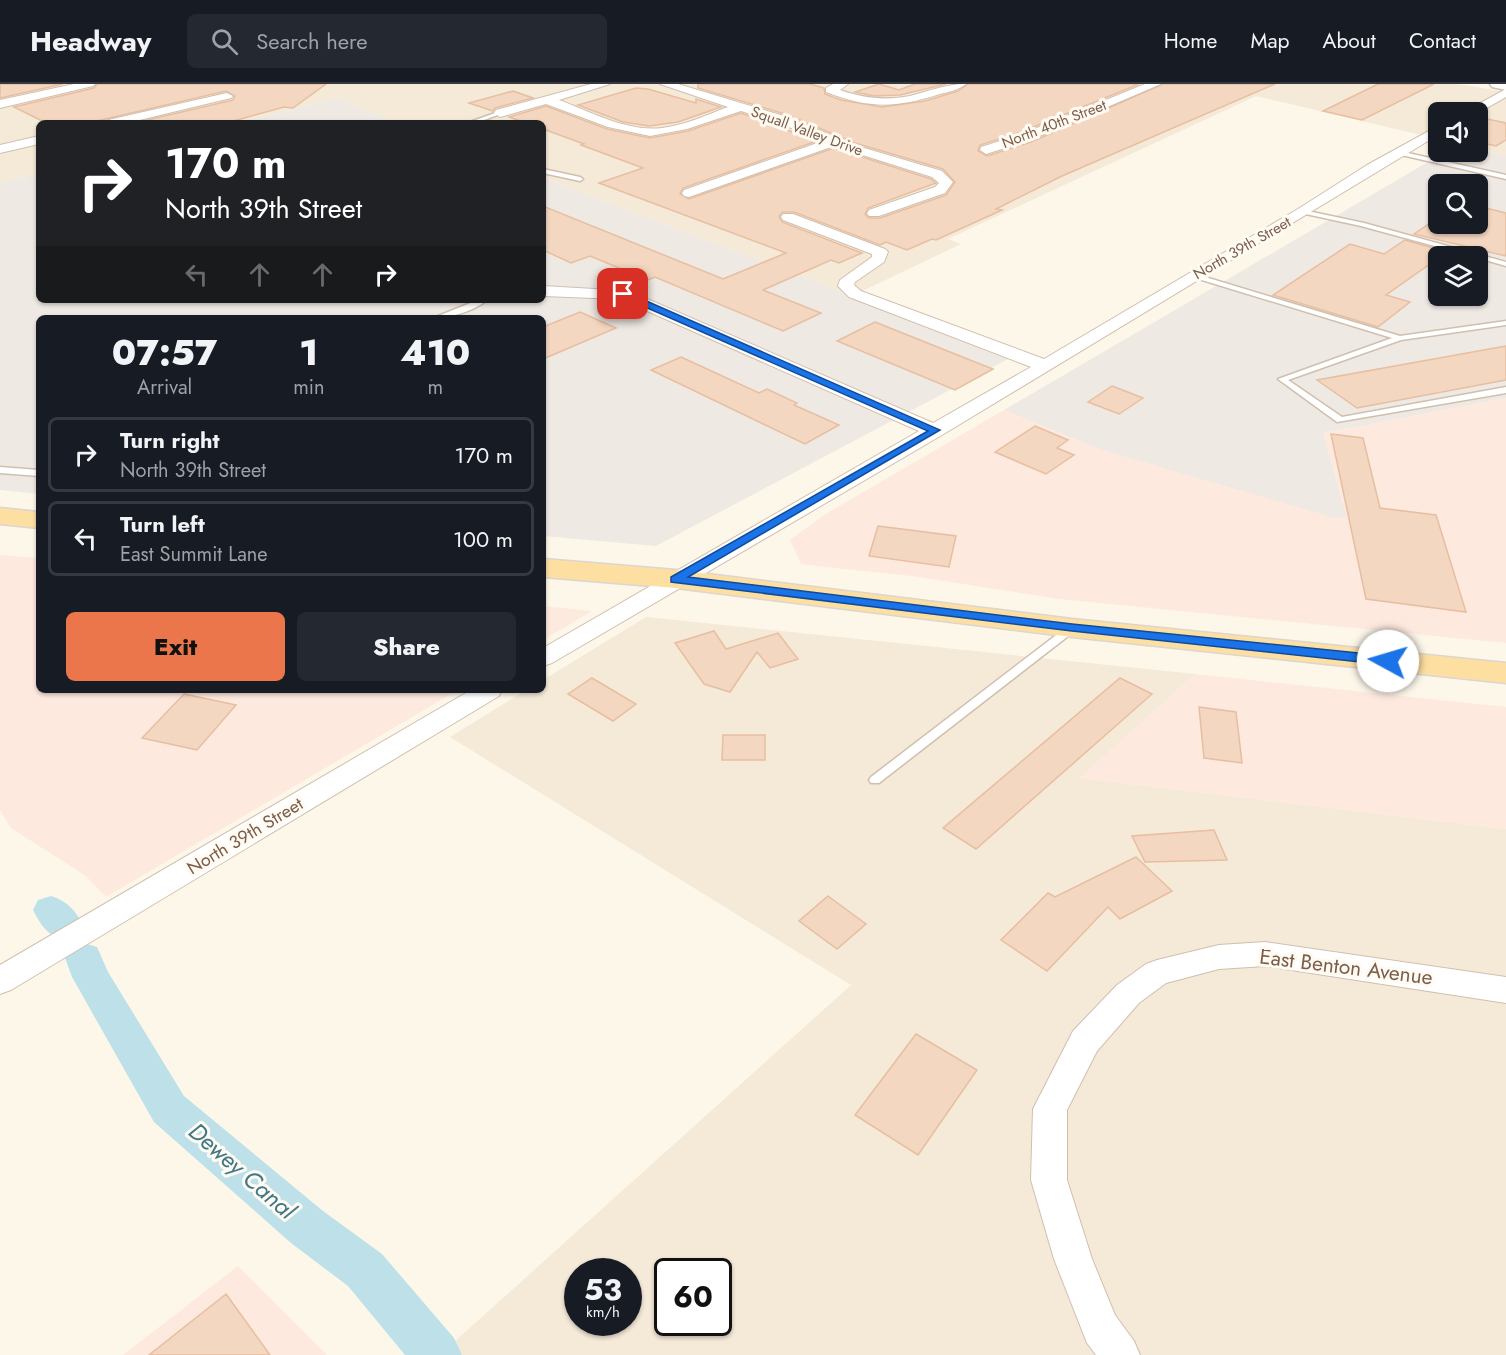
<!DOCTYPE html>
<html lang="en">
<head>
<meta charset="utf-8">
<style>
	:root { --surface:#171b24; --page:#242831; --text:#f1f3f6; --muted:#9ea1a6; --line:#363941; --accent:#eb764c }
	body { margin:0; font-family:Jost,sans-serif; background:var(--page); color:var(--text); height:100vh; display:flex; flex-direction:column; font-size:22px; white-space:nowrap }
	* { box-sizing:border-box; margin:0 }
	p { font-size:20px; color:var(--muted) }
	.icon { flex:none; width:33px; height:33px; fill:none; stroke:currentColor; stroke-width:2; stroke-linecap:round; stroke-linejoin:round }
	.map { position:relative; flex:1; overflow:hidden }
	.details { position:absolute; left:36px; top:231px; width:510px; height:378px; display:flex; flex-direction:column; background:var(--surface); border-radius:9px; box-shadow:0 2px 4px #0004 }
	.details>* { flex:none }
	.banner { position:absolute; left:36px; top:36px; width:510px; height:183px; border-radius:9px; box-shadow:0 2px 4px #0004; background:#202124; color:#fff; overflow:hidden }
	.buttons { position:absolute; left:1428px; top:18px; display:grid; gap:12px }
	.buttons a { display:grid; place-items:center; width:60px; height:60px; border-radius:9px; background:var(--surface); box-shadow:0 2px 4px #0004; font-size:30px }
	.speed { position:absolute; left:564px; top:1174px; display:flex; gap:12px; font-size:30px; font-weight:700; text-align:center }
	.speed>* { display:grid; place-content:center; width:78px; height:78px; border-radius:50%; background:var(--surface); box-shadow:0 2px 4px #0004; line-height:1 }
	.speed small { font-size:15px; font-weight:400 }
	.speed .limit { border:3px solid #111; border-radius:9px; background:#fff; color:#111 }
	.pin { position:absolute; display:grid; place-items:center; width:51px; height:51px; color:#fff; margin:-26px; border-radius:12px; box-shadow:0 3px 9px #0006 }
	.me { position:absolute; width:66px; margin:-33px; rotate:276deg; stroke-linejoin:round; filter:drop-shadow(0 0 4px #0008) }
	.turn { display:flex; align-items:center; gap:21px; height:126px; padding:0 30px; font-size:27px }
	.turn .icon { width:78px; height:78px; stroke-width:2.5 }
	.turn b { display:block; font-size:42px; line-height:51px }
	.lanes { display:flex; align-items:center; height:57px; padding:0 30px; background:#0003; justify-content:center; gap:30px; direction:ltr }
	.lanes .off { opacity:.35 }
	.eta { display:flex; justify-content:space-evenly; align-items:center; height:102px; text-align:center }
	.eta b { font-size:36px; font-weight:800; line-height:42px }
	.primary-button { display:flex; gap:12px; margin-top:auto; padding:12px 30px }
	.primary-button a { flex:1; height:69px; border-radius:9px; background:var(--accent); color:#111; font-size:24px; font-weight:800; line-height:69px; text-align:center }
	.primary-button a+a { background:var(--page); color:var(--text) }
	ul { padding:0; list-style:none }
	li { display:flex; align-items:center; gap:18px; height:75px; margin:0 12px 9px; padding:0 18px; border:3px solid var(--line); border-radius:9px }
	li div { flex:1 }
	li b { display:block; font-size:22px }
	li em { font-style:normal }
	header { display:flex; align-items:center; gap:36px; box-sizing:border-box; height:84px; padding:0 30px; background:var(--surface); border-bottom:2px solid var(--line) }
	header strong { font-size:28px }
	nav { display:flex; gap:33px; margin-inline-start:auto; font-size:21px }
	.search { width:420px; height:54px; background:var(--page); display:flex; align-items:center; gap:15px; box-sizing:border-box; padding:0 21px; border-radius:9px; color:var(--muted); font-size:22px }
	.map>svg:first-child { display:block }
	.residential { fill:#f5e9d8; fill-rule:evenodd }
	.commercial { fill:#fee9de }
	.industrial { fill:#efe9e3; fill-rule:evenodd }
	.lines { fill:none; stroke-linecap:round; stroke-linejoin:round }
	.canal { fill:#bde0e9; fill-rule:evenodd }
	.building { fill:#f4d7c1; stroke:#e7bea0; stroke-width:1.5 }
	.lane-casing { stroke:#d1bfae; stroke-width:3 }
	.street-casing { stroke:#d1bfae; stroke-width:2 }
	.secondary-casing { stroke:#d4c0ac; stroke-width:3 }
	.primary-casing { stroke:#dcd5d0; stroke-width:3 }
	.lane { fill:#fff; fill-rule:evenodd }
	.street { fill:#fff; fill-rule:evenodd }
	.secondary { fill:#fff; fill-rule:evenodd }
	.primary { fill:#fddfa2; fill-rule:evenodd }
	.route { fill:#1a73e8; stroke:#114b97; stroke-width:1.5 }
	.labels { text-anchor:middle; stroke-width:6; stroke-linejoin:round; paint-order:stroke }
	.far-street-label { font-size:15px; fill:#7a5e4b; stroke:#fffaf2 }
	.street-label { font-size:18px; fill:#7a5e4b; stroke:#fffaf2 }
	.near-street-label { font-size:21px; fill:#7a5e4b; stroke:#fffaf2 }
	.near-water-label { font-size:24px; font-style:italic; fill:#417887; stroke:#fffaf2 }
</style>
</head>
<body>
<header>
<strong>Headway</strong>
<div class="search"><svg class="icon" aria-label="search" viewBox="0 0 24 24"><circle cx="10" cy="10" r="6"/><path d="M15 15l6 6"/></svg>Search here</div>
<nav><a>Home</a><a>Map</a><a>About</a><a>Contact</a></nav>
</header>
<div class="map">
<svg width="1506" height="1271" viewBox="0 0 1506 1271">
	<rect width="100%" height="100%" fill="#fdf7ea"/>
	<g class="residential">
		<polygon points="0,0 1458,0 1506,8 1506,72 1478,65 1478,28 1438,28 1438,55 1256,12 948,155 961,160 852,212 543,94 543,39 400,39 336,14 239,39 39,39 39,89 0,99"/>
		<path d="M646,533L1195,590L1080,694L1506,745V1271H445L443,1268L851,901L450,653L526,606H543V596ZM578,1188H628V1239H578ZM668,1188H718V1239H668Z"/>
	</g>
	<g class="commercial">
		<polygon points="1506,314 1506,559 1059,515 912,492 816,482 801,480 790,456 824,431 1004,326 1099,365 1347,434 1323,349"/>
		<polygon points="0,471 39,474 39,606 458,606 106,813 86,792 11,744 0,726"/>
		<polygon points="543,522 592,527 543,556"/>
		<polygon points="1195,590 1506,623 1506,745 1079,694"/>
		<polygon points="238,1182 327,1271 123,1271"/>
	</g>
	<g class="industrial">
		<polygon points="336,14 400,39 239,39"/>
		<path d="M1478,65L1506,72V314L1323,349L1347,434L1332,433L1099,365L1004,326L1445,68H1478ZM1438,100H1478V140H1438ZM1438,172H1478V212H1438Z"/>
		<polygon points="39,89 39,216 543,216 543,94 1012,273 656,462 543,452 543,234 39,234 39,410 0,406 0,99"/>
	</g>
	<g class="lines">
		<g class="canal">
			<path d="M51,812C67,817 75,826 83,841L77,851C53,859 44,847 33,826L38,816Z"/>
			<polygon points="84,859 97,863 108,888 184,1012 323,1127 382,1170 454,1254 462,1271 405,1271 348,1202 291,1159 154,1038 72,893 65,874 71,863"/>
		</g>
	</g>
	<g class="building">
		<polygon points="0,0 63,0 0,14"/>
		<polygon points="97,0 326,0 293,24 284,23 226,39 151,39 147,36 233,16 235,12 226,7 88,39 46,39 14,23 94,4"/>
		<polygon points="698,0 810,0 824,4 825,10 841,16 882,23 925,17 958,7 968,0 1139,0 1021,48 980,61 978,67 987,72 1031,58 1163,0 1275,0 1062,92 996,125 1002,126 936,156 932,155 907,166 886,158 880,161 794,128 783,128 779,132 782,138 862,169 839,179 831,176 763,206 821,229 783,247 655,193 648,196 590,172 571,179 543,166 543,122 723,195 786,169 599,99 643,84 581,61 584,60 543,45 543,39 526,39 509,33 546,22 607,45 650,54 688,47 741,29 817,57 683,104 680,110 689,115 834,64 931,95 936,99 868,124 865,130 869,134 880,134 946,111 955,98 943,85 855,59 788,31 698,4"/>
		<polygon points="879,0 899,6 915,0 946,0 900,11 874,12 855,8"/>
		<polygon points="1378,0 1434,0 1362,36 1323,27"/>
		<polygon points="636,4 648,5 696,19 696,15 721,23 678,38 649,42 623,38 578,21"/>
		<polygon points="513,7 533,14 495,24 493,27 469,19"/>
		<polygon points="1478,33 1506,39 1506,56 1496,62 1478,58"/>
		<polygon points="1478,122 1506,129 1506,172 1414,150 1438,134 1438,140 1478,140"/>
		<polygon points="1405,156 1447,168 1386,211 1410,218 1378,243 1273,211 1350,160 1384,170"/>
		<polygon points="580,228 616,244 543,275 543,243"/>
		<polygon points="875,238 960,272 993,285 955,306 837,257"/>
		<polygon points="1506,262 1506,296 1357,324 1317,296"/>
		<polygon points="681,273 759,309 767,305 797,319 794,321 839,341 805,360 651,286"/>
		<polygon points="1112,302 1143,314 1119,330 1088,318"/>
		<polygon points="1035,342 1068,356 1057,364 1074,371 1046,390 995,368"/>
		<polygon points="1331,350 1363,354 1380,424 1436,431 1466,528 1366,515"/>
		<polygon points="878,442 956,452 949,483 869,472"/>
		<polygon points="714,547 726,565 778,549 798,575 770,584 757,568 730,608 704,600 675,559"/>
		<polygon points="592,594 636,620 613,637 568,610"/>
		<polygon points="1120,594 1152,610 976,765 943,744"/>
		<polygon points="184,610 236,621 197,666 142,654"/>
		<polygon points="1199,623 1236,628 1242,679 1204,674"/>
		<polygon points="723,651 765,651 765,676 722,676"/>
		<polygon points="1214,746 1227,776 1145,778 1132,752"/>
		<polygon points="1136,773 1172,807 1120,835 1108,823 1047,887 1001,856 1048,809 1055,813"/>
		<polygon points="828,812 866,840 837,865 799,837"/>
		<polygon points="916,950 977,986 918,1071 855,1031"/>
		<polygon points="226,1210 270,1271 149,1271"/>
	</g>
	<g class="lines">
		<defs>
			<g id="lane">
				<polygon points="498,28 503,29 476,39 467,39"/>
				<polygon points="1399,67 1506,91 1506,95 1397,70"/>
				<polygon points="543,85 580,93 583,95 580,97 543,89"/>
				<polygon points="1303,126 1364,139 1506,178 1506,182 1478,174 1478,172 1471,172 1361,142 1301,129 1300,128"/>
				<polygon points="1192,189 1400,252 1506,237 1506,241 1401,256 1288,296 1342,333 1506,303 1506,309 1337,338 1278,295 1392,254 1192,193"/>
				<path d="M478,216H487C474,227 450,234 433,234Z"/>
				<polygon points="0,383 39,386 39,392 0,389"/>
				<polygon points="1072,541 1076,542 1078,544 1076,546 879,699 871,699 869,696 871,693 1068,542"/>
			</g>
			<g id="street">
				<polygon points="74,0 95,0 93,2 0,24 0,16"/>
				<path d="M591,0H610L559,16C591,28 627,48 662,44C685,41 707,31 728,23L660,0H678L787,33L854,61L942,87L953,98L945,109L879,132H869L867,129L869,126L935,103L939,99L932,93L834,62L689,113L684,112L682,109L684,106L823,57L779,39L741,27L687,45L650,52L608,43L546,20L500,33L494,29L496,26Z"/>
				<path d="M833,0H848L840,6C863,14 885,17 910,12C929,7 946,0 966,0C959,6 948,8 940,10C896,24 869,25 826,8V4Z"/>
				<polygon points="1145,0 1161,0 1030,56 986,70 980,66 981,63 1022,50"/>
				<polygon points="1506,5 1506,13 1478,29 1464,28"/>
				<polygon points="227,9 233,12 231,14 127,39 106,39 108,36"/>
				<polygon points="1438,42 1438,51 942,351 552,579 543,582 543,564 919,347 620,215 543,212 543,202 629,207 933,339 1031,283 849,213 838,202 840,196 872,173 872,170 783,136 781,133 783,130 793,130 885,165 888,168 884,178 855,198 854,201 861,207 1044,275 1298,125 1367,81"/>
				<polygon points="39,52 39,60 0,69 0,61"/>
				<polygon points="471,606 502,606 499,612 11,906 0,910 0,881"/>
				<polygon points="1265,858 1506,893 1506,919 1265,882 1219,885 1166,899 1139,919 1097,967 1067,1026 1067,1096 1092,1175 1115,1231 1134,1257 1140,1271 1096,1271 1087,1259 1054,1175 1031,1096 1033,1025 1073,947 1117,901 1146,880 1157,876 1219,861"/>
			</g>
			<polygon id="secondary" points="1490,0 1506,0 1506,6 1492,3"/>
			<g id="primary">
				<polygon points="0,424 39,428 39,444 0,440"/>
				<polygon points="543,475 676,486 1072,535 1506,579 1506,599 1072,553 676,504 543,493"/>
			</g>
		</defs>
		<use href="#lane" class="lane-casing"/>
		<use href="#street" class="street-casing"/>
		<use href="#secondary" class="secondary-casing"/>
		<use href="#primary" class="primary-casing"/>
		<use href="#lane" class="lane"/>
		<use href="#street" class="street"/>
		<use href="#secondary" class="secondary"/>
		<use href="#primary" class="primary"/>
	</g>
	<polygon class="route" points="620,208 626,208 940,346 688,493 1072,540 1388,572 1394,577 1388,581 1072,547 671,498 671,493 928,347 620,212"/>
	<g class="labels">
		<g class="far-street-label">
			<text transform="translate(1054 40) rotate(-21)" y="5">North 40th Street</text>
			<text transform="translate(807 47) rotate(20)" y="5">Squall Valley Drive</text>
			<text transform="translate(1242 164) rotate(-30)" y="5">North 39th Street</text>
		</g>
		<g class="street-label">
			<text transform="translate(245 752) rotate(-31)" y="6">North 39th Street</text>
		</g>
		<g class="near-street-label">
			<text transform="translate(1346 883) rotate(7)" y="7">East Benton Avenue</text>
		</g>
		<g class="near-water-label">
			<text transform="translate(242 1087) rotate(41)" y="8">Dewey Canal</text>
		</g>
	</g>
</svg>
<div class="buttons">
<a><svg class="icon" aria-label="sound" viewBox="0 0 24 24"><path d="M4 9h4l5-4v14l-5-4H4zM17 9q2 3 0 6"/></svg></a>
<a><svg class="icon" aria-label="search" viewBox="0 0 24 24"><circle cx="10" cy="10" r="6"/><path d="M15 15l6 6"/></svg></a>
<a><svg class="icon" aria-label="layers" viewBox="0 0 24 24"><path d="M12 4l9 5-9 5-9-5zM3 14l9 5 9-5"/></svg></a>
</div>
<div class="speed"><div>53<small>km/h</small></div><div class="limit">60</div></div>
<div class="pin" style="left:623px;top:210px;background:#d93025"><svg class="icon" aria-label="arrive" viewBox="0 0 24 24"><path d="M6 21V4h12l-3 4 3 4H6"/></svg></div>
<svg class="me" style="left:1388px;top:577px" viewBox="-20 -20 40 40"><circle r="19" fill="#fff"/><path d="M0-13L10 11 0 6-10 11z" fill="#1a73e8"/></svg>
<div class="banner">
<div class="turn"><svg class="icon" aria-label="right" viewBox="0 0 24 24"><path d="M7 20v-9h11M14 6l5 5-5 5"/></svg><div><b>170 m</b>North 39th Street</div></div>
<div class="lanes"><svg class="icon off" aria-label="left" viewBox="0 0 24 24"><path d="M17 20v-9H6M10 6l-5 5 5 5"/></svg><svg class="icon off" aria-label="ahead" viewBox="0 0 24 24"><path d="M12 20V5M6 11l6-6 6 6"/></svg><svg class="icon off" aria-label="ahead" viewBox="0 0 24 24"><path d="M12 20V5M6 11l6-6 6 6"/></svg><svg class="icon" aria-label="right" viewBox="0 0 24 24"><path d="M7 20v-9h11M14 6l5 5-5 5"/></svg></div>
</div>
<section class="details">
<div class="eta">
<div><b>07:57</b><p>Arrival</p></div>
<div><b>1</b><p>min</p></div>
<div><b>410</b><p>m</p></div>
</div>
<ul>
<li><svg class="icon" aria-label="right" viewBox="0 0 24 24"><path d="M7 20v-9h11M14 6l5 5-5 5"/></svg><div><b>Turn right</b><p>North 39th Street</p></div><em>170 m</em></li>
<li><svg class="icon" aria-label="left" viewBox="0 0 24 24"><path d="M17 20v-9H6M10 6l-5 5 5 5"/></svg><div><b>Turn left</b><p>East Summit Lane</p></div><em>100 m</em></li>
</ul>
<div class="primary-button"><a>Exit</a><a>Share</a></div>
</section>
</div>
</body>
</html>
